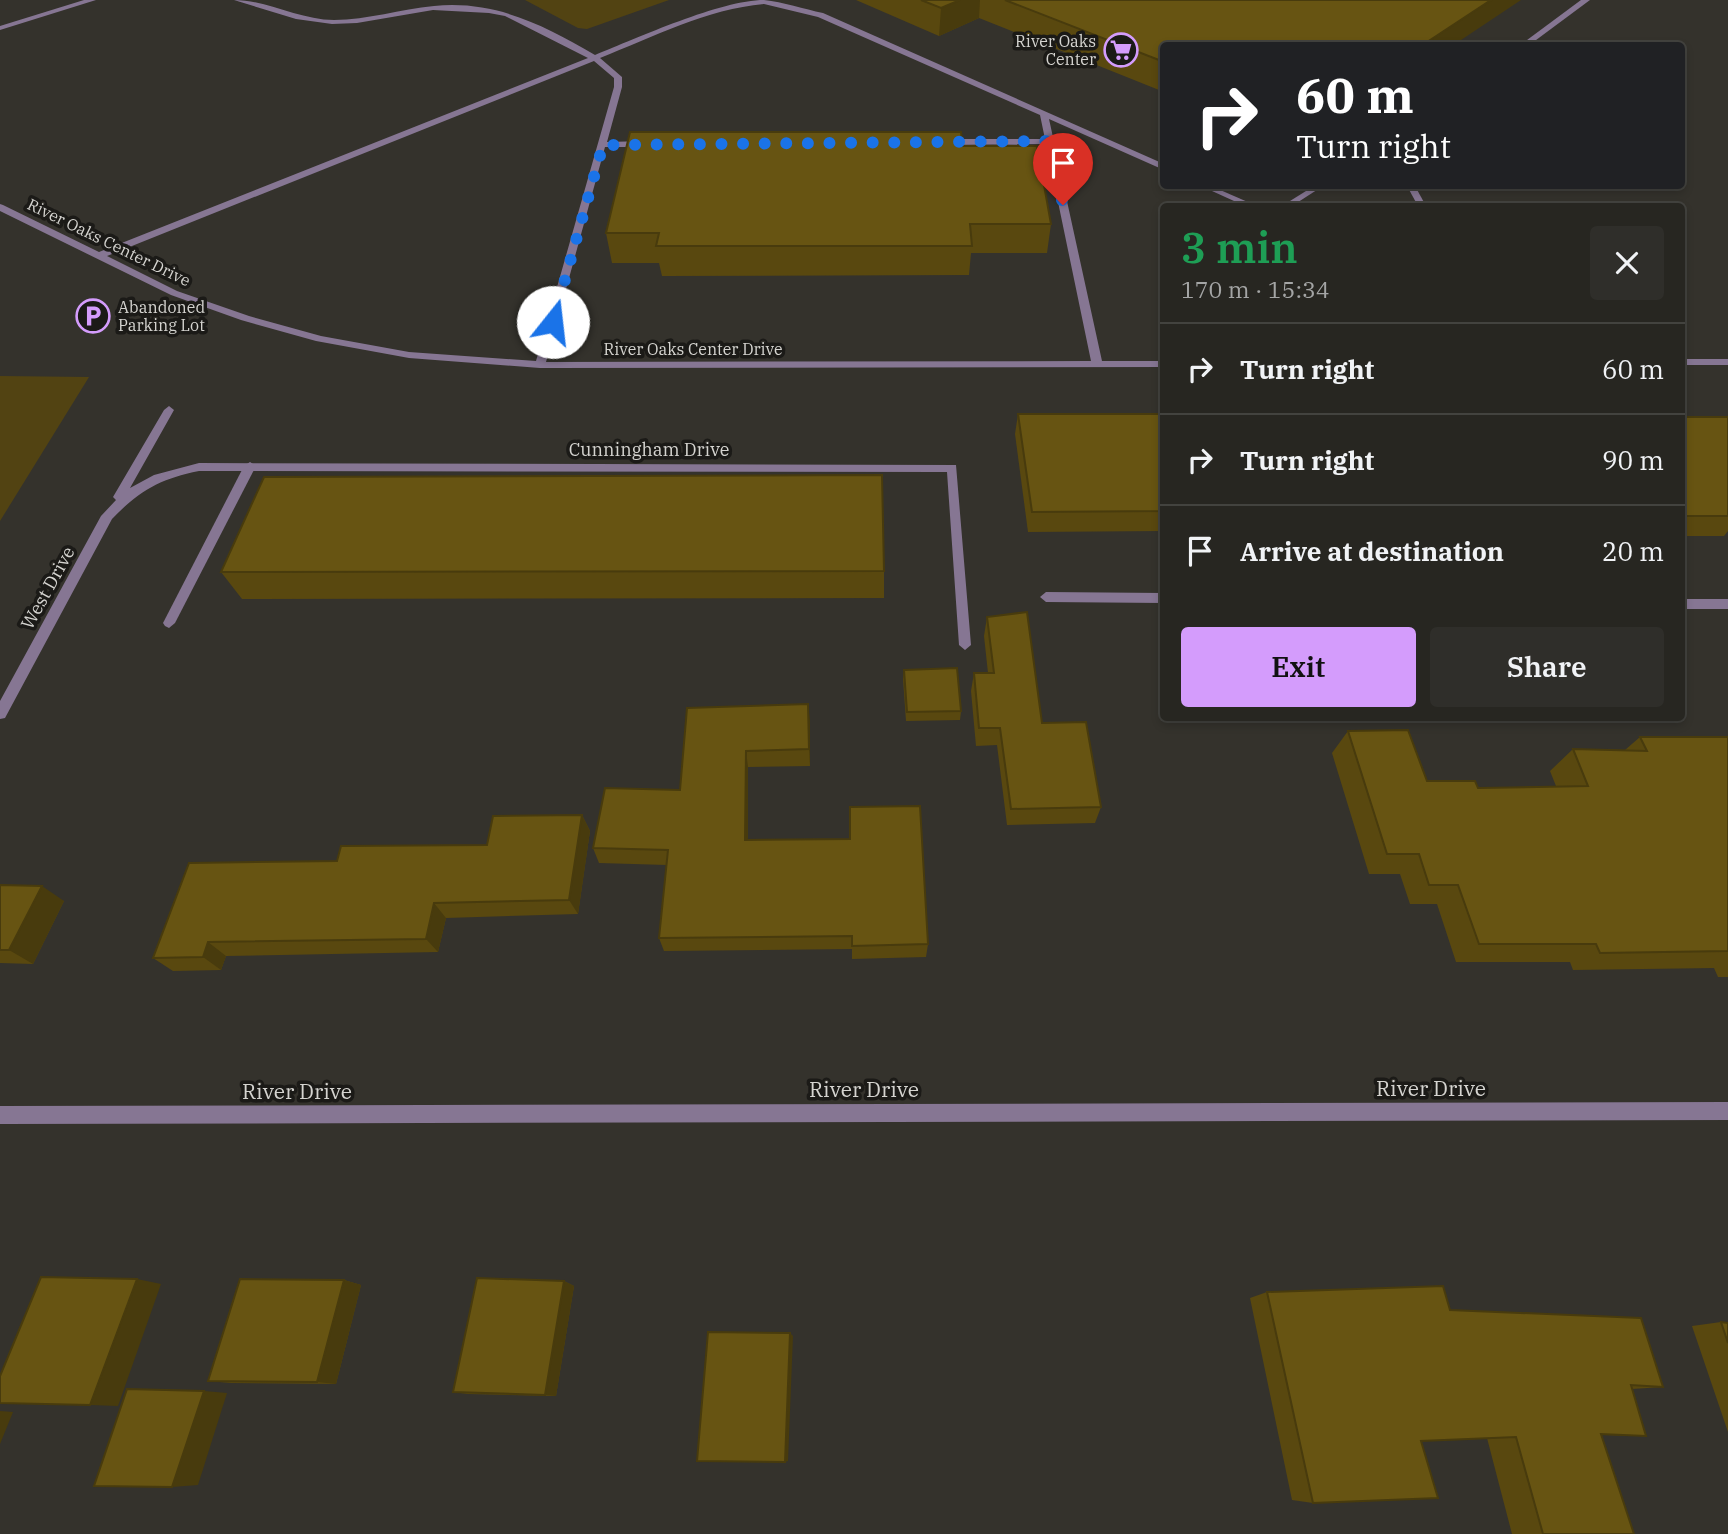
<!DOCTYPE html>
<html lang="en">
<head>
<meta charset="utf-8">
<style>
	:root { --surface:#272621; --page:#2f2e2a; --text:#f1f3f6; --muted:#a4a5a5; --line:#43433f; --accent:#d49cfc }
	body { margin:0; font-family:"IBM Plex Serif",serif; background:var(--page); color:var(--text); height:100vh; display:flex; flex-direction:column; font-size:26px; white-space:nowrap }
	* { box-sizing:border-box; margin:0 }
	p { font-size:23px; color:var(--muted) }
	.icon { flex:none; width:38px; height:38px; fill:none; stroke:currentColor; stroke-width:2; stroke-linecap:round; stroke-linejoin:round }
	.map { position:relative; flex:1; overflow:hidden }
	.side { position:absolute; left:1160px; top:203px; width:525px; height:518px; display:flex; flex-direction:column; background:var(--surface); border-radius:7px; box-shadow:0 4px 10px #0003,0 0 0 2px var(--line) }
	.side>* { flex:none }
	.top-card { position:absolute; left:1160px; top:42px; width:525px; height:147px; border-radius:7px; box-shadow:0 4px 10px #0003,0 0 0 2px var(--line); background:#202124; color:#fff; overflow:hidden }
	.pin { position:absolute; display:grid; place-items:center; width:60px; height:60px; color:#fff; margin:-72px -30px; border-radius:50% 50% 50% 0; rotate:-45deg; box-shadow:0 0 7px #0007 }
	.pin .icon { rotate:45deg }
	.me { position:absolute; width:77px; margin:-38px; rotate:16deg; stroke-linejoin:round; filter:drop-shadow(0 0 5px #0008) }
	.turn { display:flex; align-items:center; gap:24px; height:147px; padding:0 21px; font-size:32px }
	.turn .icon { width:91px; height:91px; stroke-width:2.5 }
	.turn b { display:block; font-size:49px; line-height:60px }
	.round { display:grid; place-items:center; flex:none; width:74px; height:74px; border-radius:7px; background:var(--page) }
	.overview { display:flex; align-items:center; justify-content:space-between; height:119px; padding:0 21px }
	h1 { font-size:42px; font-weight:600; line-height:52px; color:#1e9e55 }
	.primary-button { display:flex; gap:14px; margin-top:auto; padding:14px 21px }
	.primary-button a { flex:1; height:80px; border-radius:7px; background:var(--accent); color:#111; font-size:28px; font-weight:600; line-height:80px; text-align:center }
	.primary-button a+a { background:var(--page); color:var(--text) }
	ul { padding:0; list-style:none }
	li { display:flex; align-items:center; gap:21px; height:91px; padding:0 21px; border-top:2px solid var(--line) }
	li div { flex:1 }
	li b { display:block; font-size:26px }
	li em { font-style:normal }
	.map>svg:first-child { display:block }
	.green { fill:#524312 }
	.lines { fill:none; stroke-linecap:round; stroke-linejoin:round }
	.lane { fill:#867693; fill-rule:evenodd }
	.street { fill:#867693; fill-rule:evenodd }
	.wall { fill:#59480f }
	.shaded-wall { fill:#483b0d }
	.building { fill:#675412; stroke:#483b0d; stroke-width:2 }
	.route { stroke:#1a73e8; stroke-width:12; stroke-dasharray:0 21.6 }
	.labels { text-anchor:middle; stroke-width:7; stroke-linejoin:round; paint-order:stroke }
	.far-poi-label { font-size:16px; fill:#d5d4d0; stroke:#1b1a17; text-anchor:end }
	.far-street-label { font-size:16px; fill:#d5d4d0; stroke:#1b1a17 }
	.street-label { font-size:18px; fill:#d5d4d0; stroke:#1b1a17 }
	.near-street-label { font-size:21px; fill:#d5d4d0; stroke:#1b1a17 }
</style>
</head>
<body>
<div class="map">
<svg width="1728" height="1534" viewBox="0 0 1728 1534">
	<rect width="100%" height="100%" fill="#34322c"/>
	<g class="green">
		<polygon points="525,0 669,0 587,29 578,28"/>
		<polygon points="0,376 89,377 0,521"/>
	</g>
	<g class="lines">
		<g class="lane">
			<polygon points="84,0 96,0 0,30 0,26"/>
			<path d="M234,0C268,0 299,20 334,20C368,20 400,9 434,6C495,0 544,25 595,55C637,38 721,0 764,0C783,2 804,9 823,13L1164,164V170L1049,119L1102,361H1164V367L540,368L409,358L316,341L241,320L171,295L0,211V204L3,205L99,252L588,58L505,16L489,13L433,10L357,23L332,24L296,19ZM764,4L818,17L1040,115L1045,139H943L939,142L943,145L1046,144L1091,361L546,362L605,147H646L650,144L646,141L607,142L622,87V77L600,58C653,37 707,9 764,4ZM594,61L614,78V87L536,361L409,352L321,336L249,316L177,291L107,256Z"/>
			<polygon points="1581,0 1590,0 1528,46 1519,46"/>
			<polygon points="1201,186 1211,186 1257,206 1245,206"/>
			<polygon points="1314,186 1323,186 1292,206 1282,206"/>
			<polygon points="1407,186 1415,186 1426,206 1418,206"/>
			<rect x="1682" y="359" width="46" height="6"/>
			<polygon points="250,462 256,466 175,623 169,628 165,626 163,623 244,466"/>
		</g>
		<g class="street">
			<path d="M169,406L174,410L130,488L154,475L199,463L956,465L971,645L965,650L959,645L947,472L199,471C160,479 140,490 112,519L5,718L0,719V701L101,516L116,500L113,497L164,410Z"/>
			<polygon points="1046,592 1164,593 1164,603 1046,602 1040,597"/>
			<rect x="1682" y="599" width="46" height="10"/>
			<polygon points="1728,1102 1728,1120 0,1124 0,1106"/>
		</g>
	</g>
	<g class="wall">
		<polygon points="856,0 1521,0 1164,46 1164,92 979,18 939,36"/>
		<polygon points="963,146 1051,224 1047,253 971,253 969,275 662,276 659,263 612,263 606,233"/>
		<polygon points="1018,414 1164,414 1164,531 1028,532 1015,434"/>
		<polygon points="1682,417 1728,417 1728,531 1724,536 1682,536"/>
		<polygon points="884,571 884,598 242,599 221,572"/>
		<polygon points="987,617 1042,723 1101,807 1095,823 1007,825 997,745 976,746 971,691 974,673 988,673 984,636"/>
		<polygon points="904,670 961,711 960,720 906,721 903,679"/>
		<polygon points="687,708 810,721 810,766 748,767 748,840 928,944 926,957 852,959 852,949 664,951 659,938 667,865 599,863 593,848 680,790"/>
		<polygon points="1348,731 1427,781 1478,788 1556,786 1550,771 1573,749 1625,750 1640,737 1728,737 1728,977 1718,977 1714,968 1573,970 1570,962 1456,962 1437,904 1410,904 1400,874 1369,874 1332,753"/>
		<polygon points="582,815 590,831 578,914 446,918 438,952 226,956 221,970 173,971 153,958 337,861 487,845"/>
		<polygon points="0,885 64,901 33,964 0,963"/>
		<polygon points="344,1280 361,1285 336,1384 231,1383 208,1381"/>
		<polygon points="564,1281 574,1286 556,1396 468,1394 453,1392"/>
		<polygon points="1267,1292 1450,1310 1663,1387 1632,1389 1646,1436 1601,1435 1634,1534 1512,1534 1487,1438 1421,1441 1313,1503 1292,1500 1250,1298"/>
		<polygon points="1721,1322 1728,1323 1728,1432 1692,1326"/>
	</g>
	<g class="shaded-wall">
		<polygon points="960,0 980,0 979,18 939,36 941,8"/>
		<polygon points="1491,0 1521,0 1452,46 1421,46"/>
		<polygon points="808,704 810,721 810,766 809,749"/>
		<polygon points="746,751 748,767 748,855 745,840"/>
		<polygon points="582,815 590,831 578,914 569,900"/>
		<polygon points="42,886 64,901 33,964 9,950"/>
		<polygon points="434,903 446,918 438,952 426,939"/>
		<polygon points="208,942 226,956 221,970 203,957"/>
		<polygon points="137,1279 161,1284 118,1406 90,1405"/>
		<polygon points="344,1280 361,1285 336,1384 317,1382"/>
		<polygon points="564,1281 574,1286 556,1396 545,1395"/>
		<polygon points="790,1333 793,1336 788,1461 785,1462"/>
		<polygon points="204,1391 227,1393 198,1485 172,1487"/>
		<polygon points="0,1411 13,1412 0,1444"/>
	</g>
	<g class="building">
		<polygon points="921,0 960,0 941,8"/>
		<polygon points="1005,0 1491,0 1421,46 1164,46 1164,62"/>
		<polygon points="630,132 961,132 963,146 1037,146 1051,224 970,224 972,246 656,246 659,233 606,233"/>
		<polygon points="1018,414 1164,414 1164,511 1032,512"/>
		<rect x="1682" y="417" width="46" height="99"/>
		<polygon points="882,475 884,571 221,572 264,477"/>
		<polygon points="1027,612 1042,723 1086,722 1101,807 1011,809 1000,728 979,728 974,673 994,673 987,617"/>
		<polygon points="957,668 961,711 907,712 904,670"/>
		<polygon points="808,704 809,749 746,751 745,840 850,839 850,807 920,806 928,944 852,946 852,936 659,938 668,850 593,848 605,788 680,790 687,708"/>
		<polygon points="1408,730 1427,781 1475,781 1478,788 1588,786 1573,749 1647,751 1640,737 1728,737 1728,951 1600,953 1596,944 1479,944 1458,885 1429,885 1419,854 1387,854 1348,731"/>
		<polygon points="582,815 569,900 434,903 426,939 208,942 203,957 153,958 189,863 337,861 341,846 487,845 493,816"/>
		<polygon points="0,885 42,886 9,950 0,950"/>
		<polygon points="41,1277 137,1279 90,1405 0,1403 0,1376"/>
		<polygon points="477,1278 564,1281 545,1395 453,1392"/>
		<polygon points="240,1279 344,1280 317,1382 208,1381"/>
		<polygon points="1443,1286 1450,1310 1641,1318 1663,1387 1631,1385 1646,1436 1601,1434 1634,1534 1543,1534 1516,1437 1421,1441 1438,1498 1313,1503 1267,1292"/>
		<polygon points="1721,1322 1728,1323 1728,1343"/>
		<polygon points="708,1332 790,1333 785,1462 697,1461"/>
		<polygon points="127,1389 204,1391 172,1487 94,1486"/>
	</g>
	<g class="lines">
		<polyline class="route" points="553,322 603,145 1050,141 1063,205"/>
	</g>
	<defs>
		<symbol id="supermarket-ring" viewBox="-11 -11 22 22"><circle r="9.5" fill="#1b1a17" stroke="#d49cfc" stroke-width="1.5"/><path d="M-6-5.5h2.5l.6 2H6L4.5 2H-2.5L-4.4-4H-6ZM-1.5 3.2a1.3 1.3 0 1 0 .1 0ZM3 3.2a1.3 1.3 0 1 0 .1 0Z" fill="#d49cfc"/></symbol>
		<symbol id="parking-ring" viewBox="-11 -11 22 22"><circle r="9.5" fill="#1b1a17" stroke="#d49cfc" stroke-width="1.5"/><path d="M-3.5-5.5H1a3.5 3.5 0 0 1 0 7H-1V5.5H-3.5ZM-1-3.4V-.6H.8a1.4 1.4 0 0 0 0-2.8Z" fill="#d49cfc"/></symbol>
	</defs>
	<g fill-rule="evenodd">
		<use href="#supermarket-ring" x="1102" y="31" width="38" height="38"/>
		<use href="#parking-ring" x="74" y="297" width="38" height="38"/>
	</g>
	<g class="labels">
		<g class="far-poi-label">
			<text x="1096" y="47">River Oaks<tspan x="1096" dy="18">Center</tspan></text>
			<text x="118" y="313" text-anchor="start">Abandoned<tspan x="118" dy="18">Parking Lot</tspan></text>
		</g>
		<g class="far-street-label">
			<text transform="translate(109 242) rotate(26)" y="6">River Oaks Center Drive</text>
			<text x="693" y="355">River Oaks Center Drive</text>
		</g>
		<g class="street-label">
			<text x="649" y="456">Cunningham Drive</text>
			<text transform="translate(48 588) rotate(-61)" y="6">West Drive</text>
		</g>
		<g class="near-street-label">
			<text x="1431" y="1096">River Drive</text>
			<text x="864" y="1097">River Drive</text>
			<text x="297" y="1099">River Drive</text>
		</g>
	</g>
</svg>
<div class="pin" style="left:1063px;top:205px;background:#d93025"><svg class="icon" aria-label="arrive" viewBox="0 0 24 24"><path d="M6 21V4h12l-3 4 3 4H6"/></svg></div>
<svg class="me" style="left:553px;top:322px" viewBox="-20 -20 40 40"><circle r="19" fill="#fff"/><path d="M0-13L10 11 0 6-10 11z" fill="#1a73e8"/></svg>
<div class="top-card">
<div class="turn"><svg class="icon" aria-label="right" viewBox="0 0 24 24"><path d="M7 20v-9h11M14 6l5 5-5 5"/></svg><div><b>60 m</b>Turn right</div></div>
</div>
<section class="side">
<div class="overview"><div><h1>3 min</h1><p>170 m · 15:34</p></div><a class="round"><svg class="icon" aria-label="close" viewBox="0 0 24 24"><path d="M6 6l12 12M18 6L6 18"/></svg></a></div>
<ul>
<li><svg class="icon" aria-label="right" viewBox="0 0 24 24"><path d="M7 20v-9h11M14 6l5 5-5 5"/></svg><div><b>Turn right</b></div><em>60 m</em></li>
<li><svg class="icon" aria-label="right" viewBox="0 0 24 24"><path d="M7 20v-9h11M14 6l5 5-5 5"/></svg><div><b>Turn right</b></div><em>90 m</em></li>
<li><svg class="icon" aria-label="arrive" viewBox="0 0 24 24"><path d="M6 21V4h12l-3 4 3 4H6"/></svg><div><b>Arrive at destination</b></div><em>20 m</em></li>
</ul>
<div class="primary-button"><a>Exit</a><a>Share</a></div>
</section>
</div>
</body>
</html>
